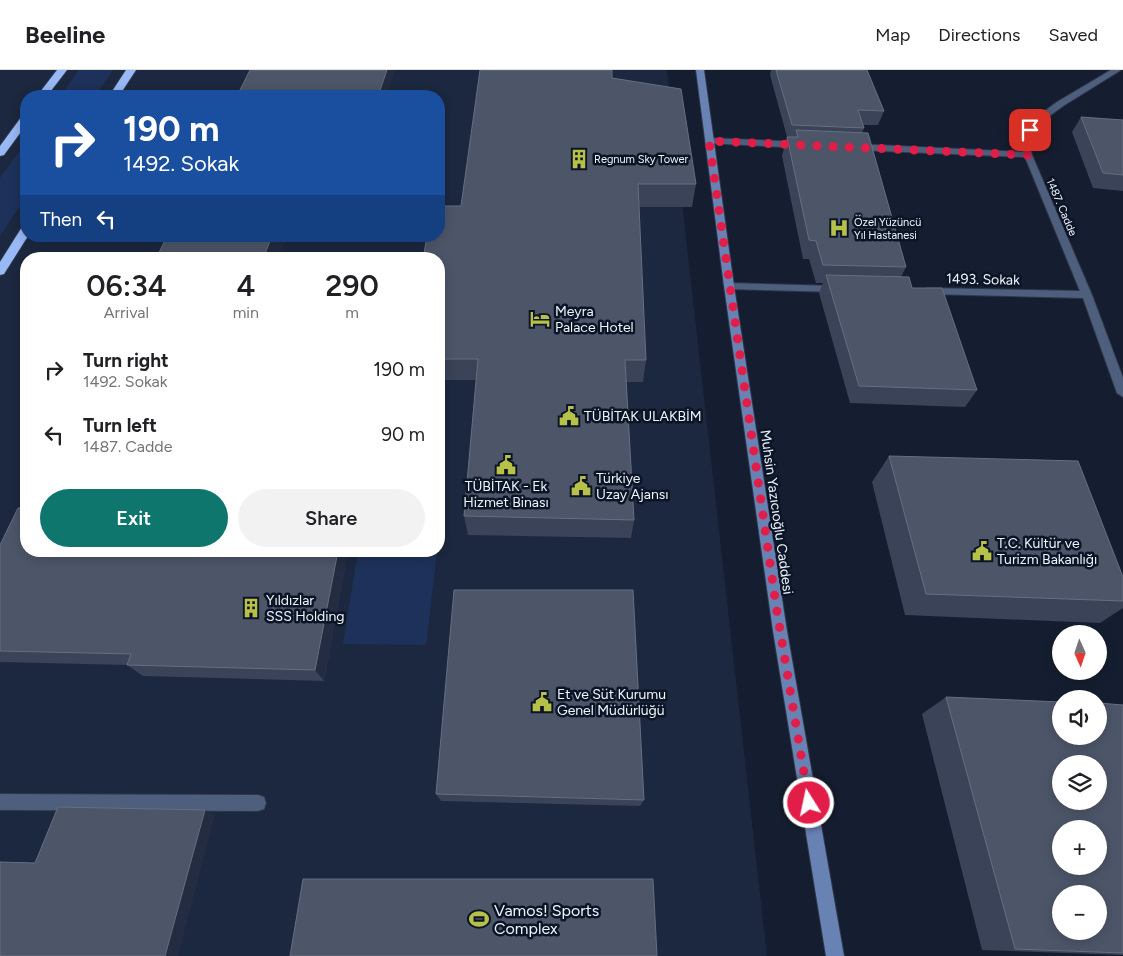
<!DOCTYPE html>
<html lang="en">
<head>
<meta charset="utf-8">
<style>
	:root { --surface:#fff; --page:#f2f2f2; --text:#202124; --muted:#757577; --line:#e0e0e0; --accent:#0f766e }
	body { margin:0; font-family:Figtree,sans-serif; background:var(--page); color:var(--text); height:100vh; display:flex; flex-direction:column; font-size:19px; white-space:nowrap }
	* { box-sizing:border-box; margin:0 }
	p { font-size:16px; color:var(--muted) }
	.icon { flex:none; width:28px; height:28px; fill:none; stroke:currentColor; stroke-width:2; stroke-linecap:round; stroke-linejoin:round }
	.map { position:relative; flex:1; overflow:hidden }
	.details { position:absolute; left:20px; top:182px; width:425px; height:305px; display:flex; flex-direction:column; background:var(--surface); border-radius:20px; box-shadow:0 2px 12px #0003 }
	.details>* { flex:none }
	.banner { position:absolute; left:20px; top:20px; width:425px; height:152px; border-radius:20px; box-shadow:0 2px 12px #0003; background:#1a4fa0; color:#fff; overflow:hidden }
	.needle { width:32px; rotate:177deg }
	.fabs { position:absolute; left:1052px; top:555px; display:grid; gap:10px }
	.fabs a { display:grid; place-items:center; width:55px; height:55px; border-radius:50%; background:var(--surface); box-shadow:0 2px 12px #0003; font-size:25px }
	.pin { position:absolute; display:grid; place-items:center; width:42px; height:42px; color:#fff; margin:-21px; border-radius:10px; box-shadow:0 2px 8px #0006 }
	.me { position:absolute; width:55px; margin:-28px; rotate:350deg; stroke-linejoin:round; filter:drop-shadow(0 0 4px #0008) }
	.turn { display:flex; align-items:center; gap:18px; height:105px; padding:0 20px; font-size:22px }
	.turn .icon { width:65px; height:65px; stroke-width:2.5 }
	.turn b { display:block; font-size:35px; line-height:42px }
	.then { display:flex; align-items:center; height:48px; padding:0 20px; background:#0003; gap:10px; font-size:19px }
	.eta { display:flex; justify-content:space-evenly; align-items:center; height:85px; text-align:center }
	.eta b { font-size:30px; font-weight:600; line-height:35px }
	.action { display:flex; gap:10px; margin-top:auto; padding:10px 20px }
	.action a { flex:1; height:58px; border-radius:30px; background:var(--accent); color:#fff; font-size:20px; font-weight:600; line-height:58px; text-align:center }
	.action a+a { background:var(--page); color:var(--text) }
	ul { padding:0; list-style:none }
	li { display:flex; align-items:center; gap:15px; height:65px; padding:0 20px }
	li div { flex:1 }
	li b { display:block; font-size:19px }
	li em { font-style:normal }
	header { display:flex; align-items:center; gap:30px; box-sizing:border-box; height:70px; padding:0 25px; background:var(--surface); border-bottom:1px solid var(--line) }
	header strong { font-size:24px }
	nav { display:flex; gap:28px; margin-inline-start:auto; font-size:18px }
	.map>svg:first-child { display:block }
	.built { fill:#1c283f; fill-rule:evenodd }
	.green { fill:#1e315a }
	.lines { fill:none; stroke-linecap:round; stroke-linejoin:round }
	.lane-casing { stroke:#2f3849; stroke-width:2 }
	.street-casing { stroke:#2f3849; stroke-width:2 }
	.secondary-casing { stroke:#2f3849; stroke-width:2 }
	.highway-casing { stroke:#2f3849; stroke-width:2 }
	.lane { fill:#4e5e7d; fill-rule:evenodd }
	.street { fill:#4e5e7d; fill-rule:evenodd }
	.secondary { fill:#6982b4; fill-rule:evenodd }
	.highway { fill:#98b8f6; fill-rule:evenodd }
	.wall { fill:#3a4357 }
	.shaded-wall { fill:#232c40 }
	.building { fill:#4d5669; stroke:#666f80; fill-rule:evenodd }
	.route { stroke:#e11d48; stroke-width:9; stroke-dasharray:0 16.2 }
	.labels { text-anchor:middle; stroke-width:5; stroke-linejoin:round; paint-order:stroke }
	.far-poi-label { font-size:11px; fill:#eef4fe; stroke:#0c1526; text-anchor:start }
	.far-street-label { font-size:11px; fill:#eef4fe; stroke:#0c1526 }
	.street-label { font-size:14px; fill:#eef4fe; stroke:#0c1526 }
	.poi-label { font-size:14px; fill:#eef4fe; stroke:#0c1526; text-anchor:start }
	.near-poi-label { font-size:16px; fill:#eef4fe; stroke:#0c1526; text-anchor:start }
</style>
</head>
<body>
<header>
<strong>Beeline</strong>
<nav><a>Map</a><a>Directions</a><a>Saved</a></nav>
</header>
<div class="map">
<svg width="1123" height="886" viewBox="0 0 1123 886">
	<rect width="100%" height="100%" fill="#151e30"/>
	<path class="built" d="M0,0H667L767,886H0ZM26,26H439V166H26ZM26,189H439V481H26Z"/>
	<g class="green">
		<polygon points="79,0 113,0 95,26 60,26"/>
		<polygon points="26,72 26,127 0,166 0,108"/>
		<polygon points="358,481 437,481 426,575 343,574"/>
	</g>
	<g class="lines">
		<defs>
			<polygon id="lane" points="0,724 258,725 264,727 266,733 264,739 258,741 0,740"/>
			<g id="street">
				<polygon points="1111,0 1121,0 1063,36 1040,53 1028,69 1032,85 1092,225 1123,308 1123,327 1117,323 1083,228 927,224 922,221 927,218 1080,221 1025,87 857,80 853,77 857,74 1023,82 1020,69 1034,49 1057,32"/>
				<polygon points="709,68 802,72 806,75 802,78 706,73 706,69"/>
				<polygon points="729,213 837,216 842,219 837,222 729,219 724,216"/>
			</g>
			<polygon id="secondary" points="696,0 704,0 734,216 787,561 844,886 826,886 773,561 724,216"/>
			<g id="highway">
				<polygon points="57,0 67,0 47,26 37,26"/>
				<polygon points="126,0 136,0 119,26 109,26"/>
				<polygon points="26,45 26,55 4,85 0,86 0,76 22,46"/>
				<polygon points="26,156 28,166 4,204 0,205 0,192 22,157"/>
			</g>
		</defs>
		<use href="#lane" class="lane-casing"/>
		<use href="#street" class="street-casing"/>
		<use href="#secondary" class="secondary-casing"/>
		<use href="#highway" class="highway-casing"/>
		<use href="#lane" class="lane"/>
		<use href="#street" class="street"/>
		<use href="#secondary" class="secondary"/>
		<use href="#highway" class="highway"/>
	</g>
	<g class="wall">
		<polygon points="771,0 776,0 884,41 878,55 863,55 864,58 862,63 906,197 901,207 912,218 977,320 965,337 850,333 819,223 823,213 816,213 809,189 803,189 782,86 787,67 770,5"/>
		<polygon points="612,8 696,114 692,137 639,137 646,290 643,312 626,312 634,450 631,468 468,465 464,446 476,310 439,310 439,189 461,136"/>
		<polygon points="1081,47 1123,50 1123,121 1093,118 1072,62"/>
		<polygon points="889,386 1123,507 1123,538 1100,553 905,545 872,412"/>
		<polygon points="0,475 26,481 348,481 324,611 143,606 127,595 0,592"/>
		<polygon points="946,627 1123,635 1123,885 982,880 922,644"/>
		<polygon points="436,724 644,730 640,736 441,731"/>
	</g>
	<g class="shaded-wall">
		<polygon points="387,0 395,0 387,26 378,26"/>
		<polygon points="272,166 287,167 278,189 263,189"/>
		<polygon points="338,481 348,481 324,611 315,600"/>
		<polygon points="205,740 215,745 178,886 165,886"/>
	</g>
	<g class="building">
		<polygon points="250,0 387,0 378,26 237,26"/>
		<polygon points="480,0 612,0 612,8 681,19 696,114 638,114 646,290 625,290 634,450 464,446 478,289 439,289 439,189 423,189 427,166 439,166 439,136 461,136"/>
		<polygon points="776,0 867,0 884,41 858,40 864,58 792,55"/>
		<polygon points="1081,47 1123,50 1123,105 1103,103"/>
		<polygon points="796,60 868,63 906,197 823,195 816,171 809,170 787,67 798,67"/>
		<polygon points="167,166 272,166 263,189 156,189"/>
		<polygon points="826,205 909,207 912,218 942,218 977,320 859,316"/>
		<polygon points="889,386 1078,391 1123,507 1123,531 926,524"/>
		<polygon points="18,438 26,438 26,481 338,481 315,600 127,595 131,584 0,581 0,475"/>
		<polygon points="454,520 633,520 644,730 436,724"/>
		<path d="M946,627L1061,632V666H1099V633L1123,635V883L1015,879ZM1061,694H1099V731H1061ZM1061,759H1099V796H1061ZM1061,824H1099V861H1061Z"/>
		<polygon points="58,737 205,740 165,886 0,886 0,792 35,793"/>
		<polygon points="303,809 653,809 657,886 290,886"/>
	</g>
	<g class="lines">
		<polyline class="route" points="809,733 777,542 709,71 1028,85 1024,69 1030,60"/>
	</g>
	<defs>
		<symbol id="building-bare" viewBox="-9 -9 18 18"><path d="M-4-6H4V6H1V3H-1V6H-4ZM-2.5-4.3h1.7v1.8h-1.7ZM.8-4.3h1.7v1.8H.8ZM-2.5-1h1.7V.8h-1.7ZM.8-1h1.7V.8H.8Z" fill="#b7c148" stroke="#0c1526" stroke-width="2.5" paint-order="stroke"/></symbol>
		<symbol id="hospital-bare" viewBox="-9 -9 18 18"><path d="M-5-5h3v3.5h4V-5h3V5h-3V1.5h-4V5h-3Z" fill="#b7c148" stroke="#0c1526" stroke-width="2.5" paint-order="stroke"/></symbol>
		<symbol id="hotel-bare" viewBox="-9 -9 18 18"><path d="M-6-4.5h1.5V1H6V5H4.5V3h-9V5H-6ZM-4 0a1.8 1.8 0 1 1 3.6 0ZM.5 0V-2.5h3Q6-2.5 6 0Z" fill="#b7c148" stroke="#0c1526" stroke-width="2.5" paint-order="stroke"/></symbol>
		<symbol id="civic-bare" viewBox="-9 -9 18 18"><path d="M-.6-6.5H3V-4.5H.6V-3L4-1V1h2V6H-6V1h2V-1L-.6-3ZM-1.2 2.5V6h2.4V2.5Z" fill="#b7c148" stroke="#0c1526" stroke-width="2.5" paint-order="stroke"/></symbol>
		<symbol id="stadium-bare" viewBox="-9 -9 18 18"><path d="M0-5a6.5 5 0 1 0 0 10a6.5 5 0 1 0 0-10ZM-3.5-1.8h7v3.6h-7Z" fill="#b7c148" stroke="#0c1526" stroke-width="2.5" paint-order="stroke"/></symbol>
	</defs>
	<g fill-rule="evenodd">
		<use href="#building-bare" x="565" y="75" width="28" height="28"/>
		<use href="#hospital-bare" x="825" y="144" width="28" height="28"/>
		<use href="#hotel-bare" x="526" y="235" width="28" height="28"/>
		<use href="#civic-bare" x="555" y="332" width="28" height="28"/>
		<use href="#civic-bare" x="492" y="381" width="28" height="28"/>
		<use href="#civic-bare" x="567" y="402" width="28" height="28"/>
		<use href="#civic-bare" x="968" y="467" width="28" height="28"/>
		<use href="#building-bare" x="237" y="524" width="28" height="28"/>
		<use href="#civic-bare" x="528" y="618" width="28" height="28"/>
		<use href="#stadium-bare" x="465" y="835" width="28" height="28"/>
	</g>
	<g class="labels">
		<g class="far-poi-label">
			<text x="594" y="93">Regnum Sky Tower</text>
			<text x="854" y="156">Özel Yüzüncü<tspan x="854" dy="13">Yıl Hastanesi</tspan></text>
		</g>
		<g class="far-street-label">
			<text transform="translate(1062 137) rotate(67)" y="4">1487. Cadde</text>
		</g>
		<g class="street-label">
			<text transform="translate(983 209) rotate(1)" y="5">1493. Sokak</text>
			<text transform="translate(777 442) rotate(82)" y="5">Muhsin Yazıcıoğlu Caddesi</text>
		</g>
		<g class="poi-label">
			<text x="555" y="246">Meyra<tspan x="555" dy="16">Palace Hotel</tspan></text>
			<text x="584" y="351">TÜBİTAK ULAKBİM</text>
			<text x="596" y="413">Türkiye<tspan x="596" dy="16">Uzay Ajansı</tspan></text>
			<text x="506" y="421" text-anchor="middle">TÜBİTAK - Ek<tspan x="506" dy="16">Hizmet Binası</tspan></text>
			<text x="997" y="478">T.C. Kültür ve<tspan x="997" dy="16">Turizm Bakanlığı</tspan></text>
			<text x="266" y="535">Yıldızlar<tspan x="266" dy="16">SSS Holding</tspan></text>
			<text x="557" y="629">Et ve Süt Kurumu<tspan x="557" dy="16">Genel Müdürlüğü</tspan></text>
		</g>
		<g class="near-poi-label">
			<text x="494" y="846">Vamos! Sports<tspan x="494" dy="18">Complex</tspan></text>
		</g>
	</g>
</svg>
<div class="fabs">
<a><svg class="needle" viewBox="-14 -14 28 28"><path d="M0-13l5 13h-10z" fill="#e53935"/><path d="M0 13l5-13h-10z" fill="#757577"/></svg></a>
<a><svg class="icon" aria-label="sound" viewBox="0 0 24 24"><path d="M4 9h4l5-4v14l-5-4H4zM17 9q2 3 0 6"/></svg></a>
<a><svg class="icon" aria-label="layers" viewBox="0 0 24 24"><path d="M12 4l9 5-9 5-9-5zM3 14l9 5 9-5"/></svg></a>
<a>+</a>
<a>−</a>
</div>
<div class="pin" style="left:1030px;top:60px;background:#d93025"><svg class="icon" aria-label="arrive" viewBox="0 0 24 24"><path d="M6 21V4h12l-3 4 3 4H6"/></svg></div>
<svg class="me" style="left:809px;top:733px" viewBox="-20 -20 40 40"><circle r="17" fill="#e11d48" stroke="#fff" stroke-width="3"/><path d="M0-11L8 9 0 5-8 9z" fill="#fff"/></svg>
<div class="banner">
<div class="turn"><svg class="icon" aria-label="right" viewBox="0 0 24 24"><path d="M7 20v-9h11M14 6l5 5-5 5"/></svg><div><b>190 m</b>1492. Sokak</div></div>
<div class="then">Then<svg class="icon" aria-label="left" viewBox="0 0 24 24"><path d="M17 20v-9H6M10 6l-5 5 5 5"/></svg></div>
</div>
<section class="details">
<div class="eta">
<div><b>06:34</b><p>Arrival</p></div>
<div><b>4</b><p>min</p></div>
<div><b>290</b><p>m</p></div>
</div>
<ul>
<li><svg class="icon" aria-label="right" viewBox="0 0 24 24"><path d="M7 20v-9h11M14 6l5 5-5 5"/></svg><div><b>Turn right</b><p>1492. Sokak</p></div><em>190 m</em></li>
<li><svg class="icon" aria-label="left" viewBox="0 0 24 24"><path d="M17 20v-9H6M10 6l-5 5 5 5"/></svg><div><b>Turn left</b><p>1487. Cadde</p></div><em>90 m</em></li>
</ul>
<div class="action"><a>Exit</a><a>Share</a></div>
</section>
</div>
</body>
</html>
